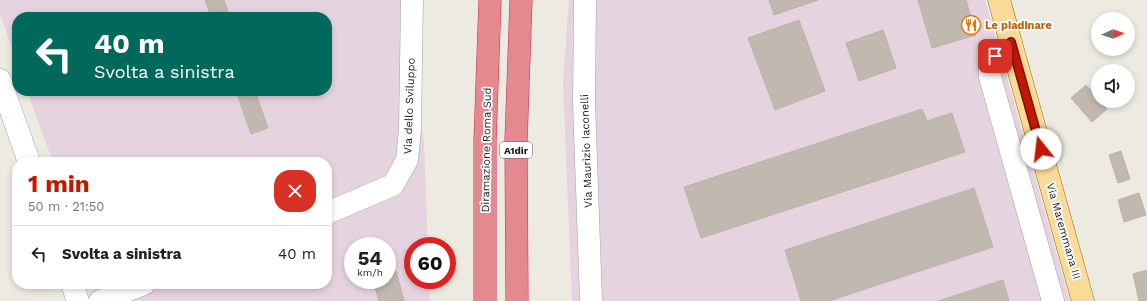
<!DOCTYPE html>
<html lang="it">
<head>
<meta charset="utf-8">
<style>
	:root { --surface:#fff; --page:#f6f6f6; --text:#222; --muted:#767676; --line:#e0e0e0; --accent:#c41703 }
	body { margin:0; font-family:"Work Sans",sans-serif; background:var(--page); color:var(--text); height:100vh; display:flex; flex-direction:column; font-size:15px; white-space:nowrap }
	* { box-sizing:border-box; margin:0 }
	p { font-size:13px; color:var(--muted) }
	.icon { flex:none; width:22px; height:22px; fill:none; stroke:currentColor; stroke-width:2; stroke-linecap:round; stroke-linejoin:round }
	.map { position:relative; flex:1; overflow:hidden }
	.drawer { position:absolute; left:12px; top:157px; width:320px; height:132px; display:flex; flex-direction:column; background:var(--surface); border-radius:16px; box-shadow:0 2px 6px #0003 }
	.drawer>* { flex:none }
	.banner { position:absolute; left:12px; top:12px; width:320px; height:84px; border-radius:16px; box-shadow:0 2px 6px #0003; background:#00695c; color:#fff; overflow:hidden }
	.needle { width:26px; rotate:87deg }
	.fabs { position:absolute; left:1091px; top:12px; display:grid; gap:8px }
	.fabs a { display:grid; place-items:center; width:44px; height:44px; border-radius:50%; background:var(--surface); box-shadow:0 2px 6px #0003; font-size:20px }
	.speed { position:absolute; left:344px; top:237px; display:flex; gap:8px; font-size:20px; font-weight:700; text-align:center }
	.speed>* { display:grid; place-content:center; width:52px; height:52px; border-radius:50%; background:var(--surface); box-shadow:0 2px 6px #0003; line-height:1 }
	.speed small { font-size:10px; font-weight:400 }
	.speed .limit { border:6px solid #d22; background:#fff; color:#111 }
	.pin { position:absolute; display:grid; place-items:center; width:34px; height:34px; color:#fff; margin:-17px; border-radius:8px; box-shadow:0 2px 6px #0006 }
	.me { position:absolute; width:44px; margin:-22px; rotate:344deg; stroke-linejoin:round; filter:drop-shadow(0 0 3px #0008) }
	.turn { display:flex; align-items:center; gap:14px; height:84px; padding:0 16px; font-size:18px }
	.turn .icon { width:52px; height:52px; stroke-width:2.5 }
	.turn b { display:block; font-size:28px; line-height:34px }
	.round { display:grid; place-items:center; flex:none; width:42px; height:42px; border-radius:16px; background:var(--page) }
	.head { display:flex; align-items:center; justify-content:space-between; height:68px; padding:0 16px }
	h1 { font-size:24px; font-weight:700; line-height:30px; color:var(--accent) }
	ul { padding:0; list-style:none }
	li { display:flex; align-items:center; gap:12px; height:56px; padding:0 16px; border-top:1px solid var(--line) }
	li div { flex:1 }
	li b { display:block; font-size:15px }
	li em { font-style:normal }
	.map>svg:first-child { display:block }
	.industrial { fill:#e6d3e0; fill-rule:evenodd }
	.building { fill:#c1b9b0; stroke:#beb2a4 }
	.lines { fill:none; stroke-linecap:round; stroke-linejoin:round }
	.minor-casing { stroke:#a2a2a2; stroke-width:23 }
	.major-casing { stroke:#907002; stroke-width:23 }
	.highway-casing { stroke:#d3264f; stroke-width:23 }
	.minor { stroke:#fff; stroke-width:22 }
	.major { stroke:#fada99; stroke-width:22 }
	.highway { stroke:#e48990; stroke-width:22 }
	.route-casing { stroke:#7f0f02; stroke-width:10 }
	.route { stroke:#c41703; stroke-width:7 }
	.labels { text-anchor:middle; stroke-width:3.5; stroke-linejoin:round; paint-order:stroke }
	.shield { fill:#fff; stroke:#5f5f5f; stroke-width:1 }
	.shield-label { font-size:10px; font-weight:bold; fill:#1b1b1b }
	.food-label { font-size:11px; font-weight:bold; fill:#c56008; stroke:#fff; text-anchor:start }
	.street-label { font-size:11px; fill:#1b1b1b; stroke:#fff }
</style>
</head>
<body>
<div class="map">
<svg width="1147" height="301" viewBox="0 0 1147 301">
	<rect width="100%" height="100%" fill="#edeae1"/>
	<g class="industrial">
		<path d="M0,0H403L424,143L428,246H413V280H429L430,301H102L96,284H327V162H53L27,91H327V17H17V62L0,14ZM353,246H387V280H353Z"/>
		<polygon points="569,0 985,0 1070,301 572,301 563,83"/>
	</g>
	<g class="building">
		<polygon points="205,0 224,0 230,17 211,17"/>
		<polygon points="769,0 818,0 774,15"/>
		<polygon points="918,0 966,0 976,35 932,48"/>
		<polygon points="799,20 825,91 775,110 748,38"/>
		<polygon points="883,30 896,68 859,81 846,43"/>
		<polygon points="1086,85 1098,98 1098,101 1100,101 1107,109 1092,122 1071,98"/>
		<polygon points="236,91 255,91 268,128 251,134"/>
		<polygon points="922,109 927,121 952,113 965,152 701,238 684,187"/>
		<polygon points="1121,151 1130,179 1118,183 1109,155"/>
		<polygon points="974,188 993,247 829,301 801,301 785,250"/>
		<polygon points="1139,193 1146,215 1124,222 1118,200"/>
		<polygon points="1147,270 1147,301 1139,301 1133,274"/>
		<polygon points="396,271 404,301 379,301 373,280 387,280 387,274"/>
		<polygon points="1003,280 1009,301 938,301"/>
	</g>
	<g class="lines">
		<defs>
			<g id="minor">
				<polyline points="585,0 584,103 591,301"/>
				<path d="M1011,43C998,52 988,60 990,77L1053,301"/>
				<polyline points="0,80 29,162"/>
				<polyline points="327,213 393,185 407,160 410,129 412,0"/>
				<polyline points="72,284 78,301"/>
				<polyline points="100,301 144,284"/>
			</g>
			<polyline id="major" points="999,0 1083,301"/>
			<g id="highway">
				<polyline points="485,301 485,141 490,0"/>
				<polyline points="517,301 516,141 521,0"/>
			</g>
		</defs>
		<use href="#minor" class="minor-casing"/>
		<use href="#major" class="major-casing"/>
		<use href="#highway" class="highway-casing"/>
		<use href="#minor" class="minor"/>
		<use href="#major" class="major"/>
		<use href="#highway" class="highway"/>
	</g>
	<g class="lines">
		<defs>
			<polyline id="route" points="995,56 1011,42 1041,149"/>
		</defs>
		<use href="#route" class="route-casing"/>
		<use href="#route" class="route"/>
	</g>
	<defs>
		<symbol id="restaurant-ring" viewBox="-11 -11 22 22"><circle r="9.5" fill="#fff" stroke="#e8710a" stroke-width="1.5"/><path d="M-5-6h1v4h1v-4h1v4h1v-4h1v5L-1.5 .5V6h-2V.5L-5-1ZM5-6V6H3V1.5H1.5Q1.5-4 5-6Z" fill="#e8710a"/></symbol>
	</defs>
	<g fill-rule="evenodd">
		<use href="#restaurant-ring" x="960" y="14" width="22" height="22"/>
	</g>
	<g class="labels">
		<rect class="shield" x="500" y="142" width="32" height="16" rx="3"/>
		<g class="shield-label">
			<text x="516" y="154">A1dir</text>
		</g>
		<g class="food-label">
			<text x="985" y="29">Le piadinare</text>
		</g>
		<g class="street-label">
			<text transform="translate(409 106) rotate(-88)" y="4">Via dello Sviluppo</text>
			<text transform="translate(486 150) rotate(-89)" y="4">Diramazione Roma Sud</text>
			<text transform="translate(586 151) rotate(-92)" y="4">Via Maurizio Iaconelli</text>
			<text transform="translate(1064 231) rotate(74)" y="4">Via Maremmana III</text>
		</g>
	</g>
</svg>
<div class="fabs">
<a><svg class="needle" viewBox="-14 -14 28 28"><path d="M0-13l5 13h-10z" fill="#e53935"/><path d="M0 13l5-13h-10z" fill="#767676"/></svg></a>
<a><svg class="icon" aria-label="sound" viewBox="0 0 24 24"><path d="M4 9h4l5-4v14l-5-4H4zM17 9q2 3 0 6"/></svg></a>
</div>
<div class="speed"><div>54<small>km/h</small></div><div class="limit">60</div></div>
<div class="pin" style="left:995px;top:56px;background:#d93025"><svg class="icon" aria-label="arrive" viewBox="0 0 24 24"><path d="M6 21V4h12l-3 4 3 4H6"/></svg></div>
<svg class="me" style="left:1041px;top:149px" viewBox="-20 -20 40 40"><circle r="19" fill="#fff"/><path d="M0-13L10 11 0 6-10 11z" fill="#c41703"/></svg>
<div class="banner">
<div class="turn"><svg class="icon" aria-label="left" viewBox="0 0 24 24"><path d="M17 20v-9H6M10 6l-5 5 5 5"/></svg><div><b>40 m</b>Svolta a sinistra</div></div>
</div>
<section class="drawer">
<div class="head"><div><h1>1 min</h1><p>50 m · 21:50</p></div><a class="round" style="background:#d93025;color:#fff"><svg class="icon" aria-label="close" viewBox="0 0 24 24"><path d="M6 6l12 12M18 6L6 18"/></svg></a></div>
<ul>
<li><svg class="icon" aria-label="left" viewBox="0 0 24 24"><path d="M17 20v-9H6M10 6l-5 5 5 5"/></svg><div><b>Svolta a sinistra</b></div><em>40 m</em></li>
</ul>
</section>
</div>
</body>
</html>
